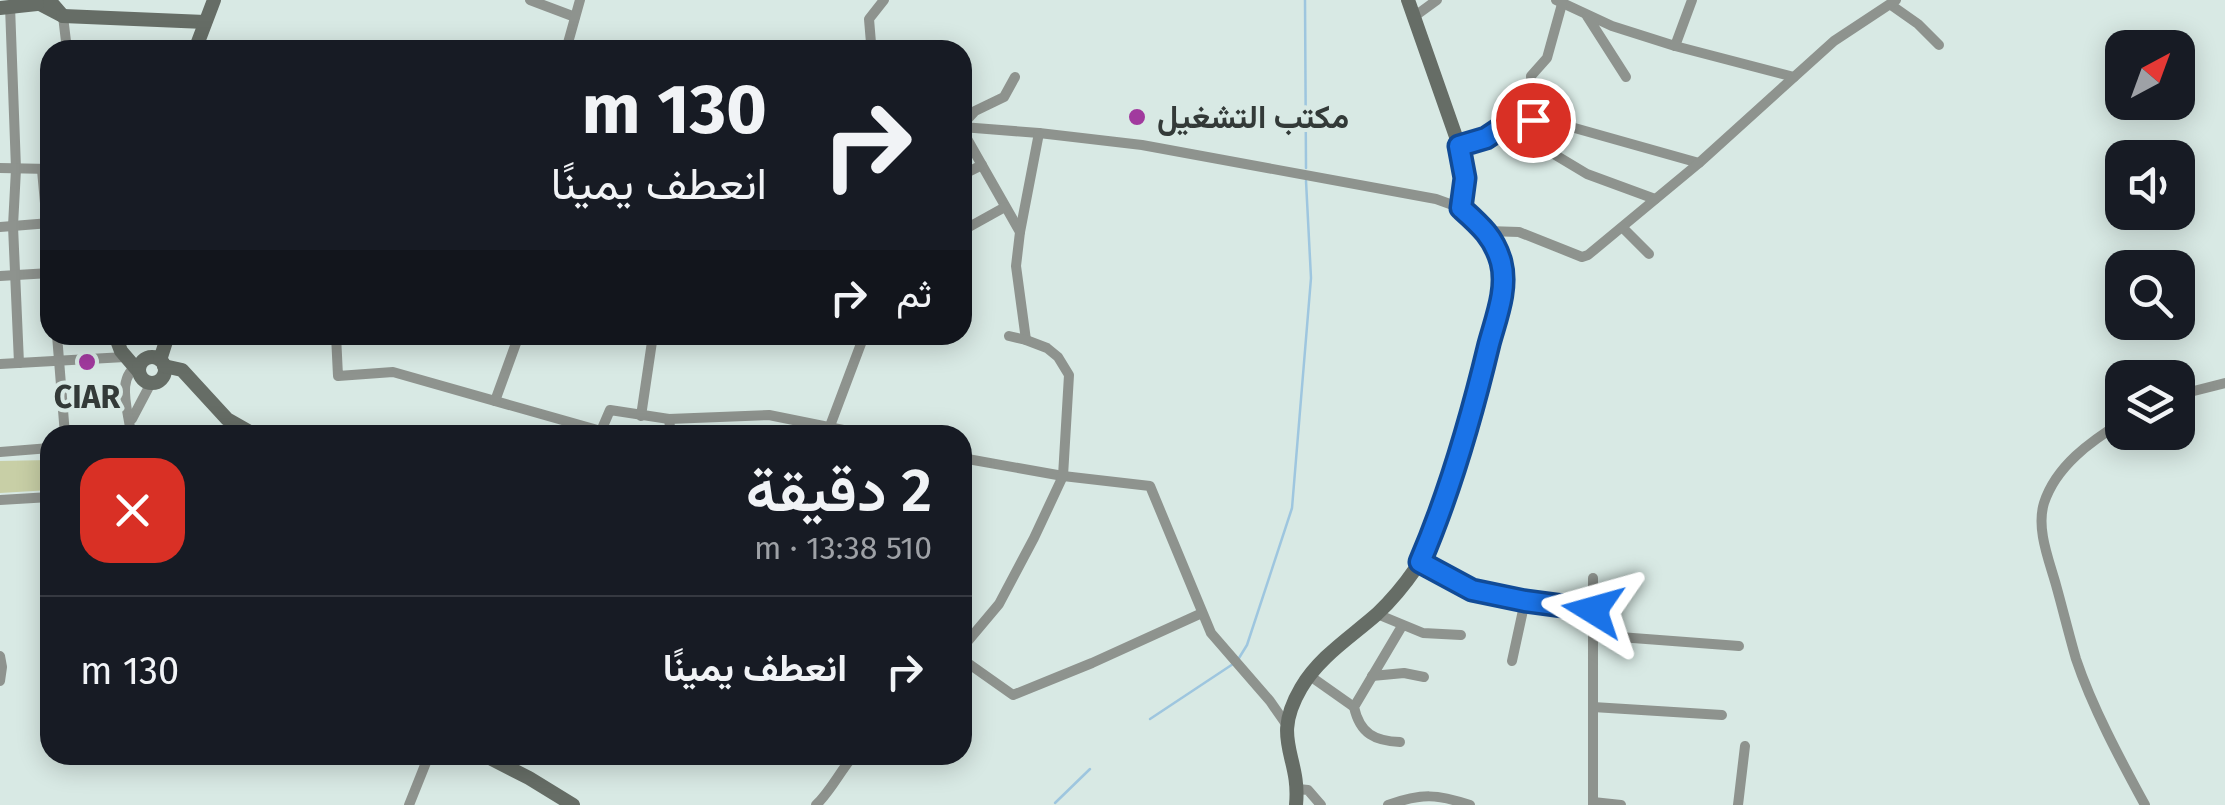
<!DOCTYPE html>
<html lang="ar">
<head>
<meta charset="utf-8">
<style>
	:root { --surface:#171b24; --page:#242831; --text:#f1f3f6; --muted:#9ea1a6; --line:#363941 }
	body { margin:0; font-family:"Fira Sans",Vazirmatn,sans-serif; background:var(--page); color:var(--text); direction:rtl; height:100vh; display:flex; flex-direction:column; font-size:38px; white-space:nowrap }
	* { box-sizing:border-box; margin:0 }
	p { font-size:32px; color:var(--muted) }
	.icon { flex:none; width:55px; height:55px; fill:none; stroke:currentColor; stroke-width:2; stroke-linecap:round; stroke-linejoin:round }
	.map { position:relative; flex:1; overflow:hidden; direction:ltr }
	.side { position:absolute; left:40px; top:425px; width:932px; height:340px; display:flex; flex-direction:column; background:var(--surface); border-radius:30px; box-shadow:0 5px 25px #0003; direction:rtl }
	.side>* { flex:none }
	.hud { position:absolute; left:40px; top:40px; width:932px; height:305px; border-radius:30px; box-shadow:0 5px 25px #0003; direction:rtl; background:#171b24; color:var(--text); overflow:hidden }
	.needle { width:65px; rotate:41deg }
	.buttons { position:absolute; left:2105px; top:30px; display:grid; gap:20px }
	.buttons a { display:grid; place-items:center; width:90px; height:90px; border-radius:20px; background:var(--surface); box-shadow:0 5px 25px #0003; font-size:50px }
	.pin { position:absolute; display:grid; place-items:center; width:85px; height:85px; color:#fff; margin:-42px; border:5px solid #fff; border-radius:50%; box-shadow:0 2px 10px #0007 }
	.me { position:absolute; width:110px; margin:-55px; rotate:278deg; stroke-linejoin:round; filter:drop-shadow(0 0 8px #0008) }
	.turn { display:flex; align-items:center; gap:35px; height:210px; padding:0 40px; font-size:45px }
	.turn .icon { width:130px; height:130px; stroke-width:2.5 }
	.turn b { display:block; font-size:70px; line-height:85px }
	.then { display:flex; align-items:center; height:95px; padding:0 40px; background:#0003; gap:20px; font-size:38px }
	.round { display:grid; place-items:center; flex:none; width:105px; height:105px; border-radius:30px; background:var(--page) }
	.overview { display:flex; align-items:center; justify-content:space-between; height:170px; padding:0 40px }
	h1 { font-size:60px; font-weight:600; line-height:75px }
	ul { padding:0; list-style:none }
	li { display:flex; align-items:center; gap:30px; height:150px; padding:0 40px; border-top:2px solid var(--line) }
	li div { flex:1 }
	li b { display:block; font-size:38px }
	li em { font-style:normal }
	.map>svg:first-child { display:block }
	.green { fill:#c8cfa6 }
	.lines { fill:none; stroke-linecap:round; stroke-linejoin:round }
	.stream { stroke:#9ec6df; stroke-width:2.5 }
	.street { stroke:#8e938e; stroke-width:10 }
	.secondary { stroke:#666d66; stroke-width:14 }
	.route-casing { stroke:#114b97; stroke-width:25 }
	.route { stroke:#1a73e8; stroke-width:18 }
	.poi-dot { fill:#a13a9e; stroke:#d8e9e4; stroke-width:4 }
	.labels { text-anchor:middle; stroke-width:8; stroke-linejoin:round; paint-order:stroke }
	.poi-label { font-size:32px; font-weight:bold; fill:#333a38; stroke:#d8e9e4; text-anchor:start }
</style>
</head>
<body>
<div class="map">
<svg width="2225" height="805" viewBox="0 0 2225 805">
	<rect width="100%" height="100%" fill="#d8e9e4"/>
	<polygon class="green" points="50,460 50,490 0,493 0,461"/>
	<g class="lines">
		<g class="stream">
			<polyline points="1305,0 1306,168"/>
			<polyline points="1239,658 1247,645 1292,508 1311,278 1306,181"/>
			<polyline points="1150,719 1233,664"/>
			<polyline points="1055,803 1090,769"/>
		</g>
		<g class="street">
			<polyline points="530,0 575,17"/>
			<polyline points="1556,0 1612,26 1675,46 1794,77"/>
			<polyline points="1562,4 1547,58 1531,76 1532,116 1537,144 1587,174 1655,199"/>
			<polyline points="1891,5 1918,24 1939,45"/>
			<polyline points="10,6 16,169 13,226 19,363"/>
			<polyline points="63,16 67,50"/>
			<polyline points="1415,16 1437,0"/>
			<polyline points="1587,16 1626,77"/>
			<polyline points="1675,46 1692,0"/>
			<polyline points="566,50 580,0"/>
			<polyline points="869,50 871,43 869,19 884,0"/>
			<polyline points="1532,116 1699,163"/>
			<polyline points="962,125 975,111 1004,97 1015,77"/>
			<polyline points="962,127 1039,133 1142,145 1436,199 1461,208"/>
			<polyline points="962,130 1020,232 1016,266 1026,340"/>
			<polyline points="1459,146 1486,138 1504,126 1533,120"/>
			<polyline points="0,168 50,169"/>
			<polyline points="42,170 50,258"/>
			<polyline points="962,175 982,165"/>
			<polyline points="962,217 969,227 1005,207"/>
			<polyline points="0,227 50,223"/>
			<polyline points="1623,228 1649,254"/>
			<polyline points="1487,231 1519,232 1582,257 1588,255 1699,163 1834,41 1896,0"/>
			<polyline points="1020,232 1039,133"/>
			<polyline points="0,276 50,273"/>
			<polyline points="57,335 65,435"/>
			<polyline points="336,335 338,376 393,372 601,431 610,410 669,419 769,415 868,435"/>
			<polyline points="0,364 125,357"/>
			<polyline points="2178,395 2225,383"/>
			<polyline points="495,401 519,335"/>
			<polyline points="641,416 653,335"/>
			<polyline points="132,419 151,383"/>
			<polyline points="669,419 671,435"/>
			<path d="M2122,422C2091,441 2056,466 2044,503C2036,529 2049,560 2056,585C2063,610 2069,635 2076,659C2092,707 2121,761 2145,805"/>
			<polyline points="830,426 862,341 860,335"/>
			<path d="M131,435C129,411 114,377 140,364"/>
			<polyline points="0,452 50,448"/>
			<polyline points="962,458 1063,476 1150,486 1211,633 1270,701 1286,724"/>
			<polyline points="0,500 50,497"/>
			<polyline points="1420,563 1472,589 1525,601 1593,610"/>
			<polyline points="1377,614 1423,633 1461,635"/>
			<polyline points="1593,635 1739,646"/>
			<polyline points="962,648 999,604 1034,538 1063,476 1069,375 1058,357 1047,348 1026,340 1009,336"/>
			<polyline points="0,656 2,667 0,681"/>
			<polyline points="962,659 1013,695 1092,663 1202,613"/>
			<polyline points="1512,661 1525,601"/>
			<polyline points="1310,676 1354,707"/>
			<polyline points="1372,676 1404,673 1424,677"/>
			<polyline points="1593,707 1722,715"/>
			<path d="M1400,742C1375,741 1360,734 1354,707L1402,626"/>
			<polyline points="1298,789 1308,790 1321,805"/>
			<polyline points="1593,802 1621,805"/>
			<polyline points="409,805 429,755"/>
			<path d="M816,805C831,791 840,771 854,755"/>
			<path d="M1388,805C1422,793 1437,794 1470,805"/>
			<polyline points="1593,805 1593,578"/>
			<polyline points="1738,805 1745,746"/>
		</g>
		<g class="secondary">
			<polyline points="40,4 63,16 49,0"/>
			<polyline points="0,8 37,4"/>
			<polyline points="63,16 205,22"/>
			<polyline points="195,50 214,0"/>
			<polyline points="115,335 121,351 139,372"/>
			<circle cx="152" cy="370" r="13"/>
			<polyline points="160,360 168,335"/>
			<polyline points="164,366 182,370 227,419 255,435"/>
			<polyline points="484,755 529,778 573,805"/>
			<path d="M1296,805C1301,755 1270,741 1301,688C1319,657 1351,637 1377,614C1392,600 1405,584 1416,568C1425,555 1430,540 1435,526C1459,470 1473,410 1488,351C1494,325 1506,296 1502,269C1498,241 1481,226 1461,208L1465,177L1461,151L1408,0"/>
		</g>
	</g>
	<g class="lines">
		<defs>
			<path id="route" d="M1533,120L1504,126L1486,138L1459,146L1465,178L1461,208C1480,225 1494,237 1501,262C1508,289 1496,318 1489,344C1471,419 1450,492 1420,562L1472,590L1525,601L1593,610"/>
		</defs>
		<use href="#route" class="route-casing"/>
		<use href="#route" class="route"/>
	</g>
	<g class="poi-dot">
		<circle cx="1137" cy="117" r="10"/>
		<circle cx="87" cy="362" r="10"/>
	</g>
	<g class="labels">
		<g class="poi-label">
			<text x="1157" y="128">مكتب التشغيل</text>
			<text x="87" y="408" text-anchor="middle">CIAR</text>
		</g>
	</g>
</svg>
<div class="buttons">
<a><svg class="needle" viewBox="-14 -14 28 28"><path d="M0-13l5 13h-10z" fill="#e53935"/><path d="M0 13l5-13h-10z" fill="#9ea1a6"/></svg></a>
<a><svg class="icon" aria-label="sound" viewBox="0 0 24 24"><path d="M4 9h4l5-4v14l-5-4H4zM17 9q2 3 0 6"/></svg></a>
<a><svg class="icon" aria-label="search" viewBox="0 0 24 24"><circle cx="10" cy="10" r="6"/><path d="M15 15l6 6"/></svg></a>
<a><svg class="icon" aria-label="layers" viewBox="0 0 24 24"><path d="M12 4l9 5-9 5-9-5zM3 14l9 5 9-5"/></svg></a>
</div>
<div class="pin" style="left:1533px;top:120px;background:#d93025"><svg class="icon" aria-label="arrive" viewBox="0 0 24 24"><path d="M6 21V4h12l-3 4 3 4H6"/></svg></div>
<svg class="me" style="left:1593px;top:610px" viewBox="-20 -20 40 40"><path d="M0-17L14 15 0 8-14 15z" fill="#1a73e8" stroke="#fff" stroke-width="4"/></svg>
<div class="hud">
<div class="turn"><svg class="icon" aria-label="right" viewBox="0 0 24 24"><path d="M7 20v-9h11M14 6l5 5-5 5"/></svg><div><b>130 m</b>انعطف يمينًا</div></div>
<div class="then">ثم<svg class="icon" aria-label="right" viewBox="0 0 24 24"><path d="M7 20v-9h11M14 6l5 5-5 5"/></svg></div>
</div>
<section class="side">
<div class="overview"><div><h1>2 دقيقة</h1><p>510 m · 13:38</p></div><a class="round" style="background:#d93025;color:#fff"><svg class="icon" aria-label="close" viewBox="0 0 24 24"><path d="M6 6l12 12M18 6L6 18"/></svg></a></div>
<ul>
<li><svg class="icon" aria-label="right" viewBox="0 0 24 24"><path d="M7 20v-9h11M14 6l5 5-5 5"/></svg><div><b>انعطف يمينًا</b></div><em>130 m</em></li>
</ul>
</section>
</div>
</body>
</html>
